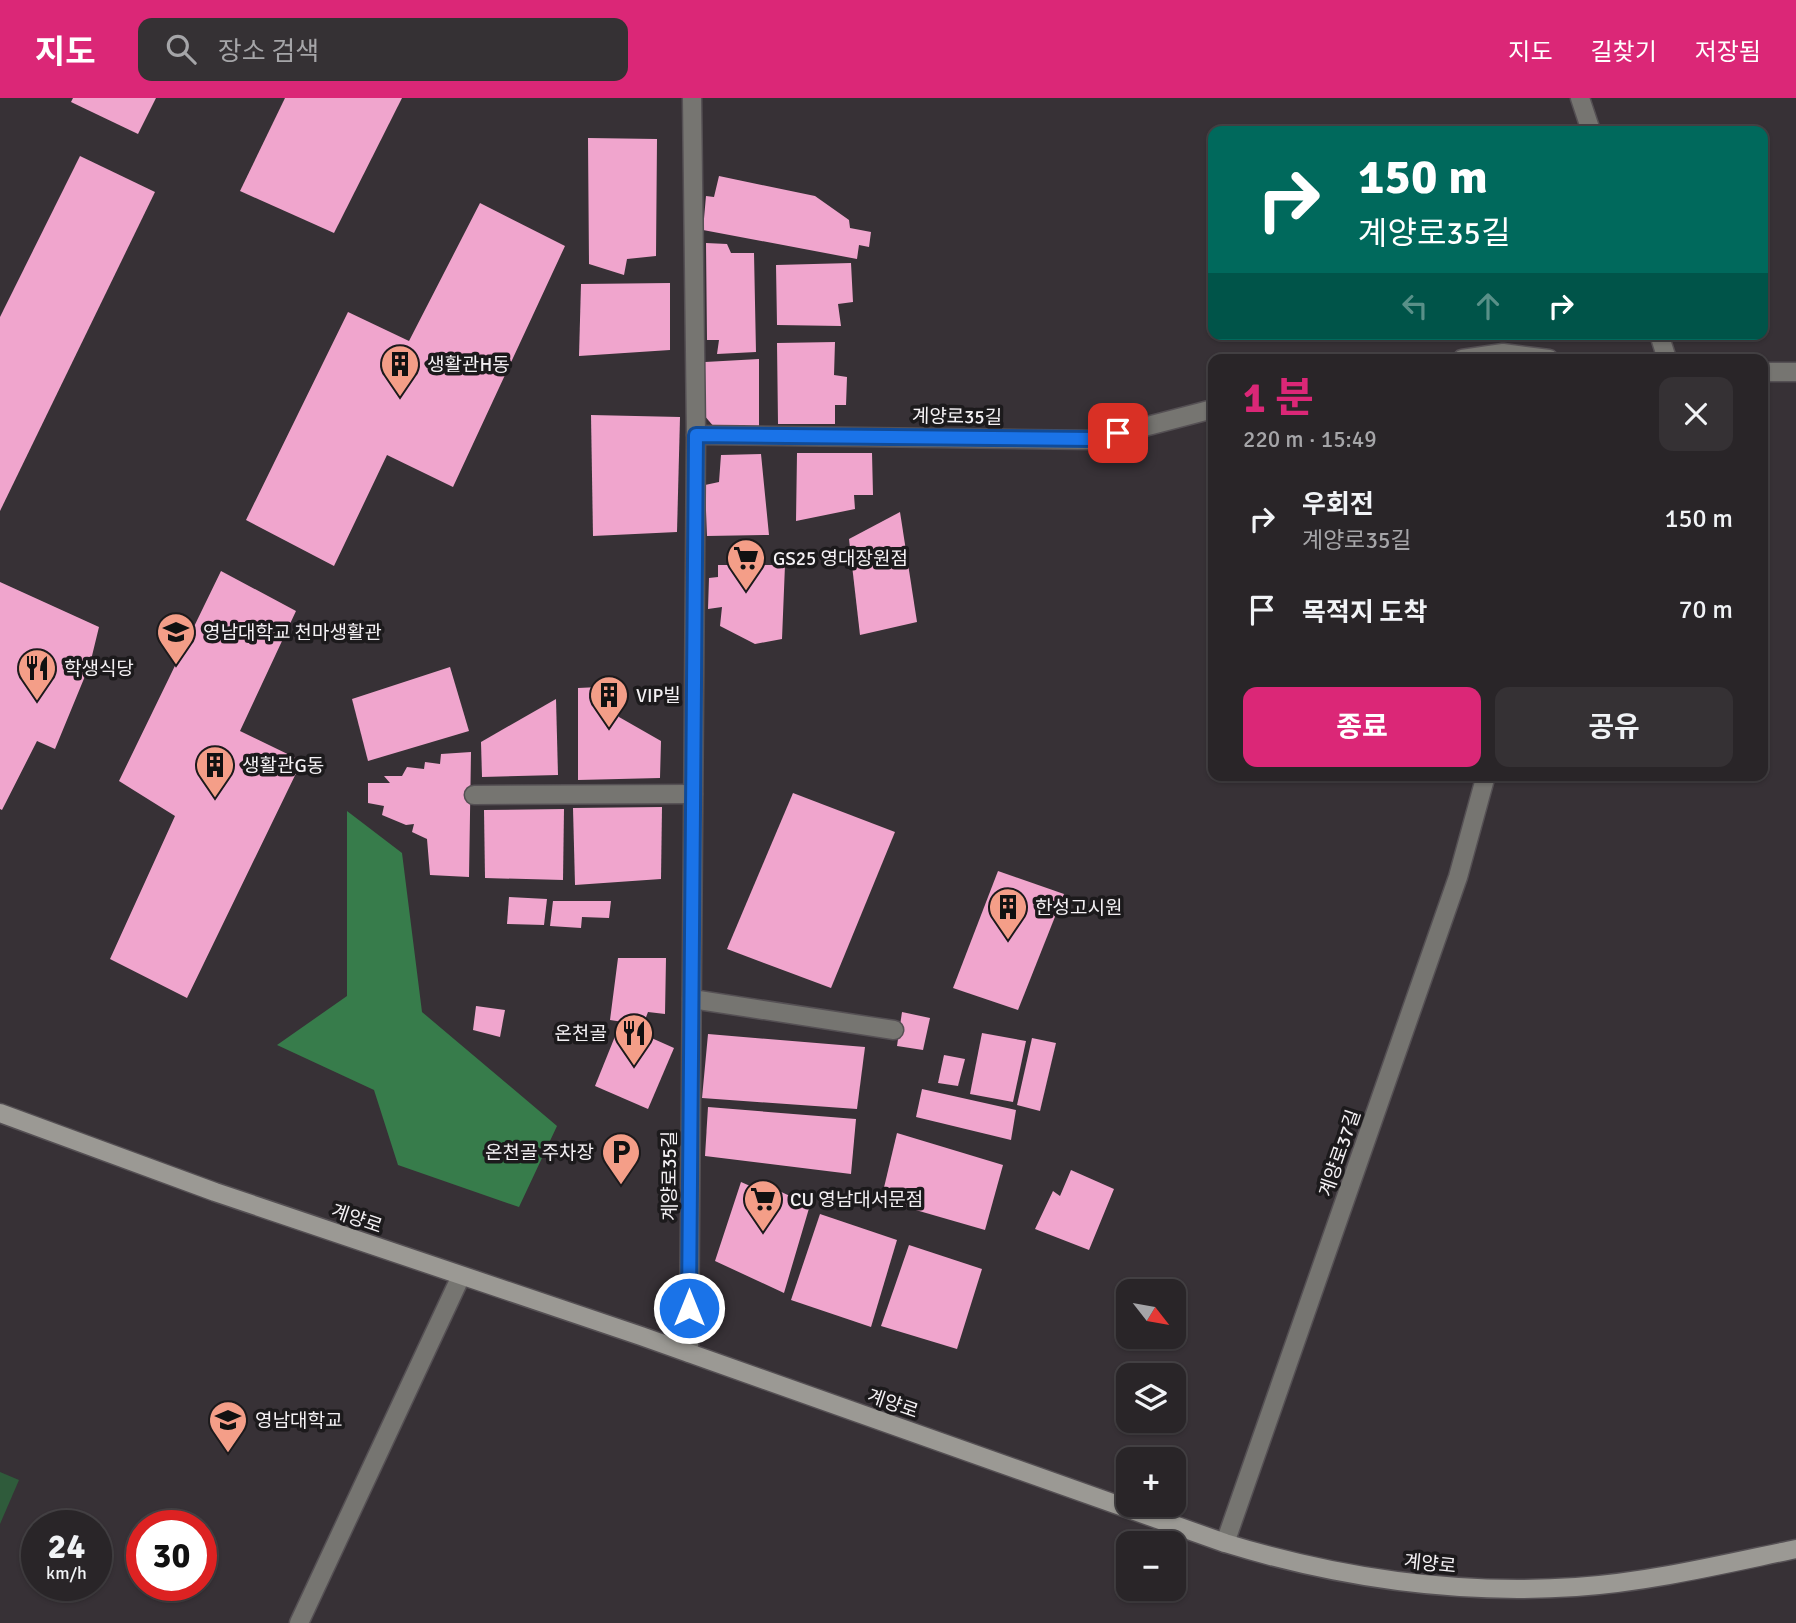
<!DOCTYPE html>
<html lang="ko">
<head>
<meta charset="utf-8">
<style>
	:root { --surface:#292528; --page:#353134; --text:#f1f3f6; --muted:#a5a5a8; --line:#454245; --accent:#db2777 }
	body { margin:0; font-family:Signika,"Noto Sans KR",sans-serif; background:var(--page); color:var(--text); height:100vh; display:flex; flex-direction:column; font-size:26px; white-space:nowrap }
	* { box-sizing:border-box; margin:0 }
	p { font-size:23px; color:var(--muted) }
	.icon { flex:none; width:38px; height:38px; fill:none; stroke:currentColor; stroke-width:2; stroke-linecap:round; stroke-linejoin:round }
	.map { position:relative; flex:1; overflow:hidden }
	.sheet { position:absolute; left:1208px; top:256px; width:560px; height:427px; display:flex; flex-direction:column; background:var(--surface); border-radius:14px; box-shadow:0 2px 5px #0004,0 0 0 2px var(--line) }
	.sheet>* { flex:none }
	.banner { position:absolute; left:1208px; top:28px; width:560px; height:214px; border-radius:14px; box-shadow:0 2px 5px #0004,0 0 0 2px var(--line); background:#00695c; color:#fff; overflow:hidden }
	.needle { width:46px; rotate:121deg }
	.tools { position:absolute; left:1116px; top:1181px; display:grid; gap:14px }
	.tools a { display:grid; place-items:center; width:70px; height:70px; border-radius:14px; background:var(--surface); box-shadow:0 2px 5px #0004,0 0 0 2px var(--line); font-size:35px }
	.speed { position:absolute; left:21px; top:1412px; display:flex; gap:14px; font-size:35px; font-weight:700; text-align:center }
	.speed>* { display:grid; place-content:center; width:91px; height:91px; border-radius:50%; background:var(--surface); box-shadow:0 2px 5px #0004,0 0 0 2px var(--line); line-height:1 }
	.speed small { font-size:18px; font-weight:400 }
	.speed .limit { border:10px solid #d22; background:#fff; color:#111 }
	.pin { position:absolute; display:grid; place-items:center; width:60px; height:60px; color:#fff; margin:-30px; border-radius:14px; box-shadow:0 4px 10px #0006 }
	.me { position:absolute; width:77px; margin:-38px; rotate:0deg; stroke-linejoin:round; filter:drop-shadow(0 0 5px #0008) }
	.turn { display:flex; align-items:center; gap:24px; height:147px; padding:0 35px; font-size:32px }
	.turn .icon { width:91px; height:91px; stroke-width:2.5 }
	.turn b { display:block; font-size:49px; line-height:60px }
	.lanes { display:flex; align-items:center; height:66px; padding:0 35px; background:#0003; justify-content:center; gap:35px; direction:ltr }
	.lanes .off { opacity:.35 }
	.round { display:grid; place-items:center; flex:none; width:74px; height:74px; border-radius:14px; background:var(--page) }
	.headline { display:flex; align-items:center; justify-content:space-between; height:119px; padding:0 35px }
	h1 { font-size:42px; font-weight:700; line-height:52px; color:var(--accent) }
	.primary-button { display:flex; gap:14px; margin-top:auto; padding:14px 35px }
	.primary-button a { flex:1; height:80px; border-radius:14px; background:var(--accent); color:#fff; font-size:28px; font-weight:700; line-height:80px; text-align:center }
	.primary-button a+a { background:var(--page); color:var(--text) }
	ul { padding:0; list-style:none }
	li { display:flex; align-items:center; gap:21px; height:91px; padding:0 35px }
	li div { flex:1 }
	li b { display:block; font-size:26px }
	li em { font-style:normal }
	header { display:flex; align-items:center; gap:42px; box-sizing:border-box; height:98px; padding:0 35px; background:var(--accent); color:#fff }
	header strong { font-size:33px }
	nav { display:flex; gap:38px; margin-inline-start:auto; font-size:24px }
	.search { width:490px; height:63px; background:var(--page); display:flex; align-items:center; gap:18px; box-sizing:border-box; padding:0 24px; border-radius:14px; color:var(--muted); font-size:26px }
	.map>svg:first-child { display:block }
	.green { fill:#2f5b3b }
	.forest { fill:#377c4b }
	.building { fill:#f0a5cd }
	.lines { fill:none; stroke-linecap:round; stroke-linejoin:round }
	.lane-casing { stroke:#555054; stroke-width:21 }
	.street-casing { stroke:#555054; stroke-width:21 }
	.secondary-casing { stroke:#555054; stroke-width:21 }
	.lane { stroke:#767571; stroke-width:18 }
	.street { stroke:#767571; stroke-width:18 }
	.secondary { stroke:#9b9994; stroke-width:18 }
	.route-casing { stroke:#114b97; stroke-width:18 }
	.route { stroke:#1a73e8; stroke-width:12 }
	.labels { text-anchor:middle; stroke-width:7; stroke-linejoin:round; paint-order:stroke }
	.poi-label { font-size:19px; fill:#f4f1f4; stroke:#1c1a1c; text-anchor:start }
	.street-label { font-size:19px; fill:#f4f1f4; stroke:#1c1a1c }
</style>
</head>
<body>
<header>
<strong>지도</strong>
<div class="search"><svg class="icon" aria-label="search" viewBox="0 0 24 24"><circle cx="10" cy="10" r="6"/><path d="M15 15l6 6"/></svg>장소 검색</div>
<nav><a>지도</a><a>길찾기</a><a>저장됨</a></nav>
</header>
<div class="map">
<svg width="1796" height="1525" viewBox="0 0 1796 1525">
	<rect width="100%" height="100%" fill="#373136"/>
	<polygon class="green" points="0,1374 19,1382 0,1426"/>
	<polygon class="forest" points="347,713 402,755 422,914 557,1028 519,1109 398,1067 374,992 277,947 347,898"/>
	<g class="building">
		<polygon points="73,0 156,0 138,36 71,4"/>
		<polygon points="285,0 402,0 334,135 240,93"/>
		<polygon points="588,40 657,41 656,158 627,161 624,177 589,166"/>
		<polygon points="80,58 155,94 0,413 0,219"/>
		<polygon points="719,78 815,98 849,122 850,130 871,134 869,149 859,147 857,161 703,132 706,98 714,99"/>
		<polygon points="480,105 565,148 453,389 387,357 334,468 246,422 348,214 409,243"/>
		<polygon points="706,145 727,146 731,155 754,155 756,254 717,256 719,242 707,242"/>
		<polygon points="851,165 853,204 838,206 841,228 777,227 776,167"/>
		<polygon points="670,185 670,252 579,258 581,186"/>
		<polygon points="835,244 834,277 847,279 846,307 835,307 835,326 778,326 777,245"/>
		<polygon points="759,261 759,329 715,330 703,316 705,264"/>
		<polygon points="591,317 680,319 677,434 593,438"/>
		<polygon points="797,355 872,355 873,397 854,397 855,411 796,423"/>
		<polygon points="761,356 769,437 707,438 705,387 719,384 721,357"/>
		<polygon points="900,414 917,524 860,537 849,441"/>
		<polygon points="718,467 785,467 782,541 755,546 720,528 722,509 708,511 709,480 718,479"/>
		<polygon points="221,473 296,513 240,633 302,663 187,900 110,861 175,718 119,683"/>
		<polygon points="0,484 99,529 90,566 55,651 37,643 2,712 0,711"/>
		<polygon points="450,569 469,633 368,663 352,601"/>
		<polygon points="620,588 619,619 661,643 660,680 578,682 578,590"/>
		<polygon points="556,601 558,677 482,679 481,644"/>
		<polygon points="471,654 469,779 430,777 427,741 412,734 414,726 406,727 382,717 384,708 368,705 368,685 390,685 384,678 402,678 407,669 424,671 425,664 440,666 441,656"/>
		<polygon points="793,695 895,734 831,890 727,851"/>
		<polygon points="662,709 661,781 575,787 573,710"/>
		<polygon points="564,711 563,782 485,780 484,712"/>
		<polygon points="998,773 1064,796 1018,912 953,890"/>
		<polygon points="509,799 547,801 544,827 507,826"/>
		<polygon points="553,803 611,803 609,820 582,819 581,830 550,828"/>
		<polygon points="618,860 666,860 665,916 648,914 643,927 610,922"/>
		<polygon points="476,908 505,912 500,939 473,932"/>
		<polygon points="902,914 930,920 923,952 897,948"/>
		<polygon points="620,926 674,950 648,1011 595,988"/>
		<polygon points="982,935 1026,943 1013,1004 970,996"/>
		<polygon points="708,936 865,949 857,1011 702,1000"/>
		<polygon points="1032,940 1056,945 1040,1013 1017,1007"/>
		<polygon points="944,957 965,961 958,988 938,985"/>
		<polygon points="922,991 1016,1012 1011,1042 916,1019"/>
		<polygon points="708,1009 856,1021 851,1076 705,1058"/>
		<polygon points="897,1035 1003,1067 985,1132 881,1102"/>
		<polygon points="1071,1072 1114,1091 1089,1152 1035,1131 1053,1093 1060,1098"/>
		<polygon points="741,1084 764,1094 768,1088 810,1107 784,1195 715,1163"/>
		<polygon points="820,1116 897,1142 871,1229 791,1202"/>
		<polygon points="909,1147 982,1171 957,1251 881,1228"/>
	</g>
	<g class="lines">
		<defs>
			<g id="lane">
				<polyline points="474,697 693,696"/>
				<polyline points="692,901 894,932"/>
				<polyline points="299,1525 461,1178"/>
			</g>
			<g id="street">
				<polyline points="1580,0 1591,33"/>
				<polyline points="1659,236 1667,261"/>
				<polyline points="1462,261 1503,255 1549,261"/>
				<polyline points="1762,274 1796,274"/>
				<polyline points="696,337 1094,342 1213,311"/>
				<polyline points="689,1255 696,337 692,0"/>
				<polyline points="1225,1445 1458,779 1486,677"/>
			</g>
			<path id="secondary" d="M0,1015L215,1094L641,1238L1225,1445C1339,1480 1456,1497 1576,1489C1650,1484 1724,1466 1796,1451"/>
		</defs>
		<use href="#lane" class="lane-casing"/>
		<use href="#street" class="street-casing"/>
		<use href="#secondary" class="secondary-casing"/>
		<use href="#lane" class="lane"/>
		<use href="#street" class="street"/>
		<use href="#secondary" class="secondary"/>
	</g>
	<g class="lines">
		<defs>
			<polyline id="route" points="689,1210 696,337 1094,341 1118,335"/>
		</defs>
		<use href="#route" class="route-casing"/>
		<use href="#route" class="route"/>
	</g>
	<defs>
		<symbol id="building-pin" viewBox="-11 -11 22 30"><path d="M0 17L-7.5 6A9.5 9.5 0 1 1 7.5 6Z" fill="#f49e88" stroke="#1c1a1c"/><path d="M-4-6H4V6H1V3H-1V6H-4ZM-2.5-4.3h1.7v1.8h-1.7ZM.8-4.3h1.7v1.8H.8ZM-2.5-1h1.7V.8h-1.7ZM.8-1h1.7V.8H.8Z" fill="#111"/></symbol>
		<symbol id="supermarket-pin" viewBox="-11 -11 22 30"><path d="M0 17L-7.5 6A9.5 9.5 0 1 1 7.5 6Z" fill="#f49e88" stroke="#1c1a1c"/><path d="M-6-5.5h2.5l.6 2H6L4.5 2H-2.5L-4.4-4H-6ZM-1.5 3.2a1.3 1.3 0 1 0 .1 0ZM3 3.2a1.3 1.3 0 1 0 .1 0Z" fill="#111"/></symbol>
		<symbol id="university-pin" viewBox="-11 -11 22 30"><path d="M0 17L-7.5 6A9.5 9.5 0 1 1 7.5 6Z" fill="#f49e88" stroke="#1c1a1c"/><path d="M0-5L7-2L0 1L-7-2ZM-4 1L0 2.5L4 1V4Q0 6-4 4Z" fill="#111"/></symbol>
		<symbol id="restaurant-pin" viewBox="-11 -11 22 30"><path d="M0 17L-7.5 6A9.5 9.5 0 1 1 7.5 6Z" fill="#f49e88" stroke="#1c1a1c"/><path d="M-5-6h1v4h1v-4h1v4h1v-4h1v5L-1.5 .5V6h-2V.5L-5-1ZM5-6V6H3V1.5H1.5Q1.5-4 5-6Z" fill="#111"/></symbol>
		<symbol id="parking-pin" viewBox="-11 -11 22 30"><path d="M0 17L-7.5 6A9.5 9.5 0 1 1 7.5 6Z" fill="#f49e88" stroke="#1c1a1c"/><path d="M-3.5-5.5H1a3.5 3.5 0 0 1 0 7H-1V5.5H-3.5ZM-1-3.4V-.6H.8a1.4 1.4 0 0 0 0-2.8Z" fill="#111"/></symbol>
	</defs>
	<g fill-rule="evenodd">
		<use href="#building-pin" x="378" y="244" width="44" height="60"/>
		<use href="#supermarket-pin" x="724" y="438" width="44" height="60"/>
		<use href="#university-pin" x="154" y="512" width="44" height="60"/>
		<use href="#restaurant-pin" x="15" y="548" width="44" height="60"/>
		<use href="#building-pin" x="587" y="575" width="44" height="60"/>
		<use href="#building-pin" x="193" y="645" width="44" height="60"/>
		<use href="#building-pin" x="986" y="787" width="44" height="60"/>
		<use href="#restaurant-pin" x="612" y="913" width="44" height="60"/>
		<use href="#parking-pin" x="599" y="1032" width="44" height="60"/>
		<use href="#supermarket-pin" x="741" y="1079" width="44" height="60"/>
		<use href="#university-pin" x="206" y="1300" width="44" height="60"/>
	</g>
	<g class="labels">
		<g class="poi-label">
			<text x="427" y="273">생활관H동</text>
			<text x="773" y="467">GS25 영대장원점</text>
			<text x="203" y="541">영남대학교 천마생활관</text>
			<text x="64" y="577">학생식당</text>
			<text x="636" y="604">VIP빌</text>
			<text x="242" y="674">생활관G동</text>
			<text x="1035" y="816">한성고시원</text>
			<text x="607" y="942" text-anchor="end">온천골</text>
			<text x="594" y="1061" text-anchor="end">온천골 주차장</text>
			<text x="790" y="1108">CU 영남대서문점</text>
			<text x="255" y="1329">영남대학교</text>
		</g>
		<g class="street-label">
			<text transform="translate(957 318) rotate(1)" y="7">계양로35길</text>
			<text transform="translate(1339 1055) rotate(-71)" y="7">계양로37길</text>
			<text transform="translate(669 1078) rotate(-90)" y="7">계양로35길</text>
			<text transform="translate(357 1120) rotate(19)" y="7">계양로</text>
			<text transform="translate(893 1305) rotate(19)" y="7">계양로</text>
			<text transform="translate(1430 1465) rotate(6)" y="7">계양로</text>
		</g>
	</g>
</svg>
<div class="tools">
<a><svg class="needle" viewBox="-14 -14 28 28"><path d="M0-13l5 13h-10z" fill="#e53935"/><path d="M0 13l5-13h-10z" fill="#a5a5a8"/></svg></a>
<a><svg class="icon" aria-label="layers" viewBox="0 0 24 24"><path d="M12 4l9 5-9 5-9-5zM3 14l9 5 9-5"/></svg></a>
<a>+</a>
<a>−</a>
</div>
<div class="speed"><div>24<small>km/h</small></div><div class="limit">30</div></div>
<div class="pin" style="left:1118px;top:335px;background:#d93025"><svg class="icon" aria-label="arrive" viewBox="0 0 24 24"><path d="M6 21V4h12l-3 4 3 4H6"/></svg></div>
<svg class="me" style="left:689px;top:1210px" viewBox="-20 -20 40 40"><circle r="17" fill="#1a73e8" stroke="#fff" stroke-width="3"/><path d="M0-11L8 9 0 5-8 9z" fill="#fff"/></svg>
<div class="banner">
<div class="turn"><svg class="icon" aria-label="right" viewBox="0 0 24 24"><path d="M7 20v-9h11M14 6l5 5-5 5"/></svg><div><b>150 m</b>계양로35길</div></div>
<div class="lanes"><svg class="icon off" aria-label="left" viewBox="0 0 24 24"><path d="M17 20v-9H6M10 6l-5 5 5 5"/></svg><svg class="icon off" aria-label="ahead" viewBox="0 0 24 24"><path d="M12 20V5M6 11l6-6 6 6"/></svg><svg class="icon" aria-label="right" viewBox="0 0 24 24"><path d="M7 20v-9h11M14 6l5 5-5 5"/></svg></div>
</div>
<section class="sheet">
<div class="headline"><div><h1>1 분</h1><p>220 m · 15:49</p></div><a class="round"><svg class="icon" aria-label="close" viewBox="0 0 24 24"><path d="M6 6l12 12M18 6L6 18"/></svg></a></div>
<ul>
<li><svg class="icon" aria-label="right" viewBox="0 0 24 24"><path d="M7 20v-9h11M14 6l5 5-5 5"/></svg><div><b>우회전</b><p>계양로35길</p></div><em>150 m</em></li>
<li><svg class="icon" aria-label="arrive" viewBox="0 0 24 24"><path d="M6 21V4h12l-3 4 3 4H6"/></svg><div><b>목적지 도착</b></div><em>70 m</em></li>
</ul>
<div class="primary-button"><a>종료</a><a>공유</a></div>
</section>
</div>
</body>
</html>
